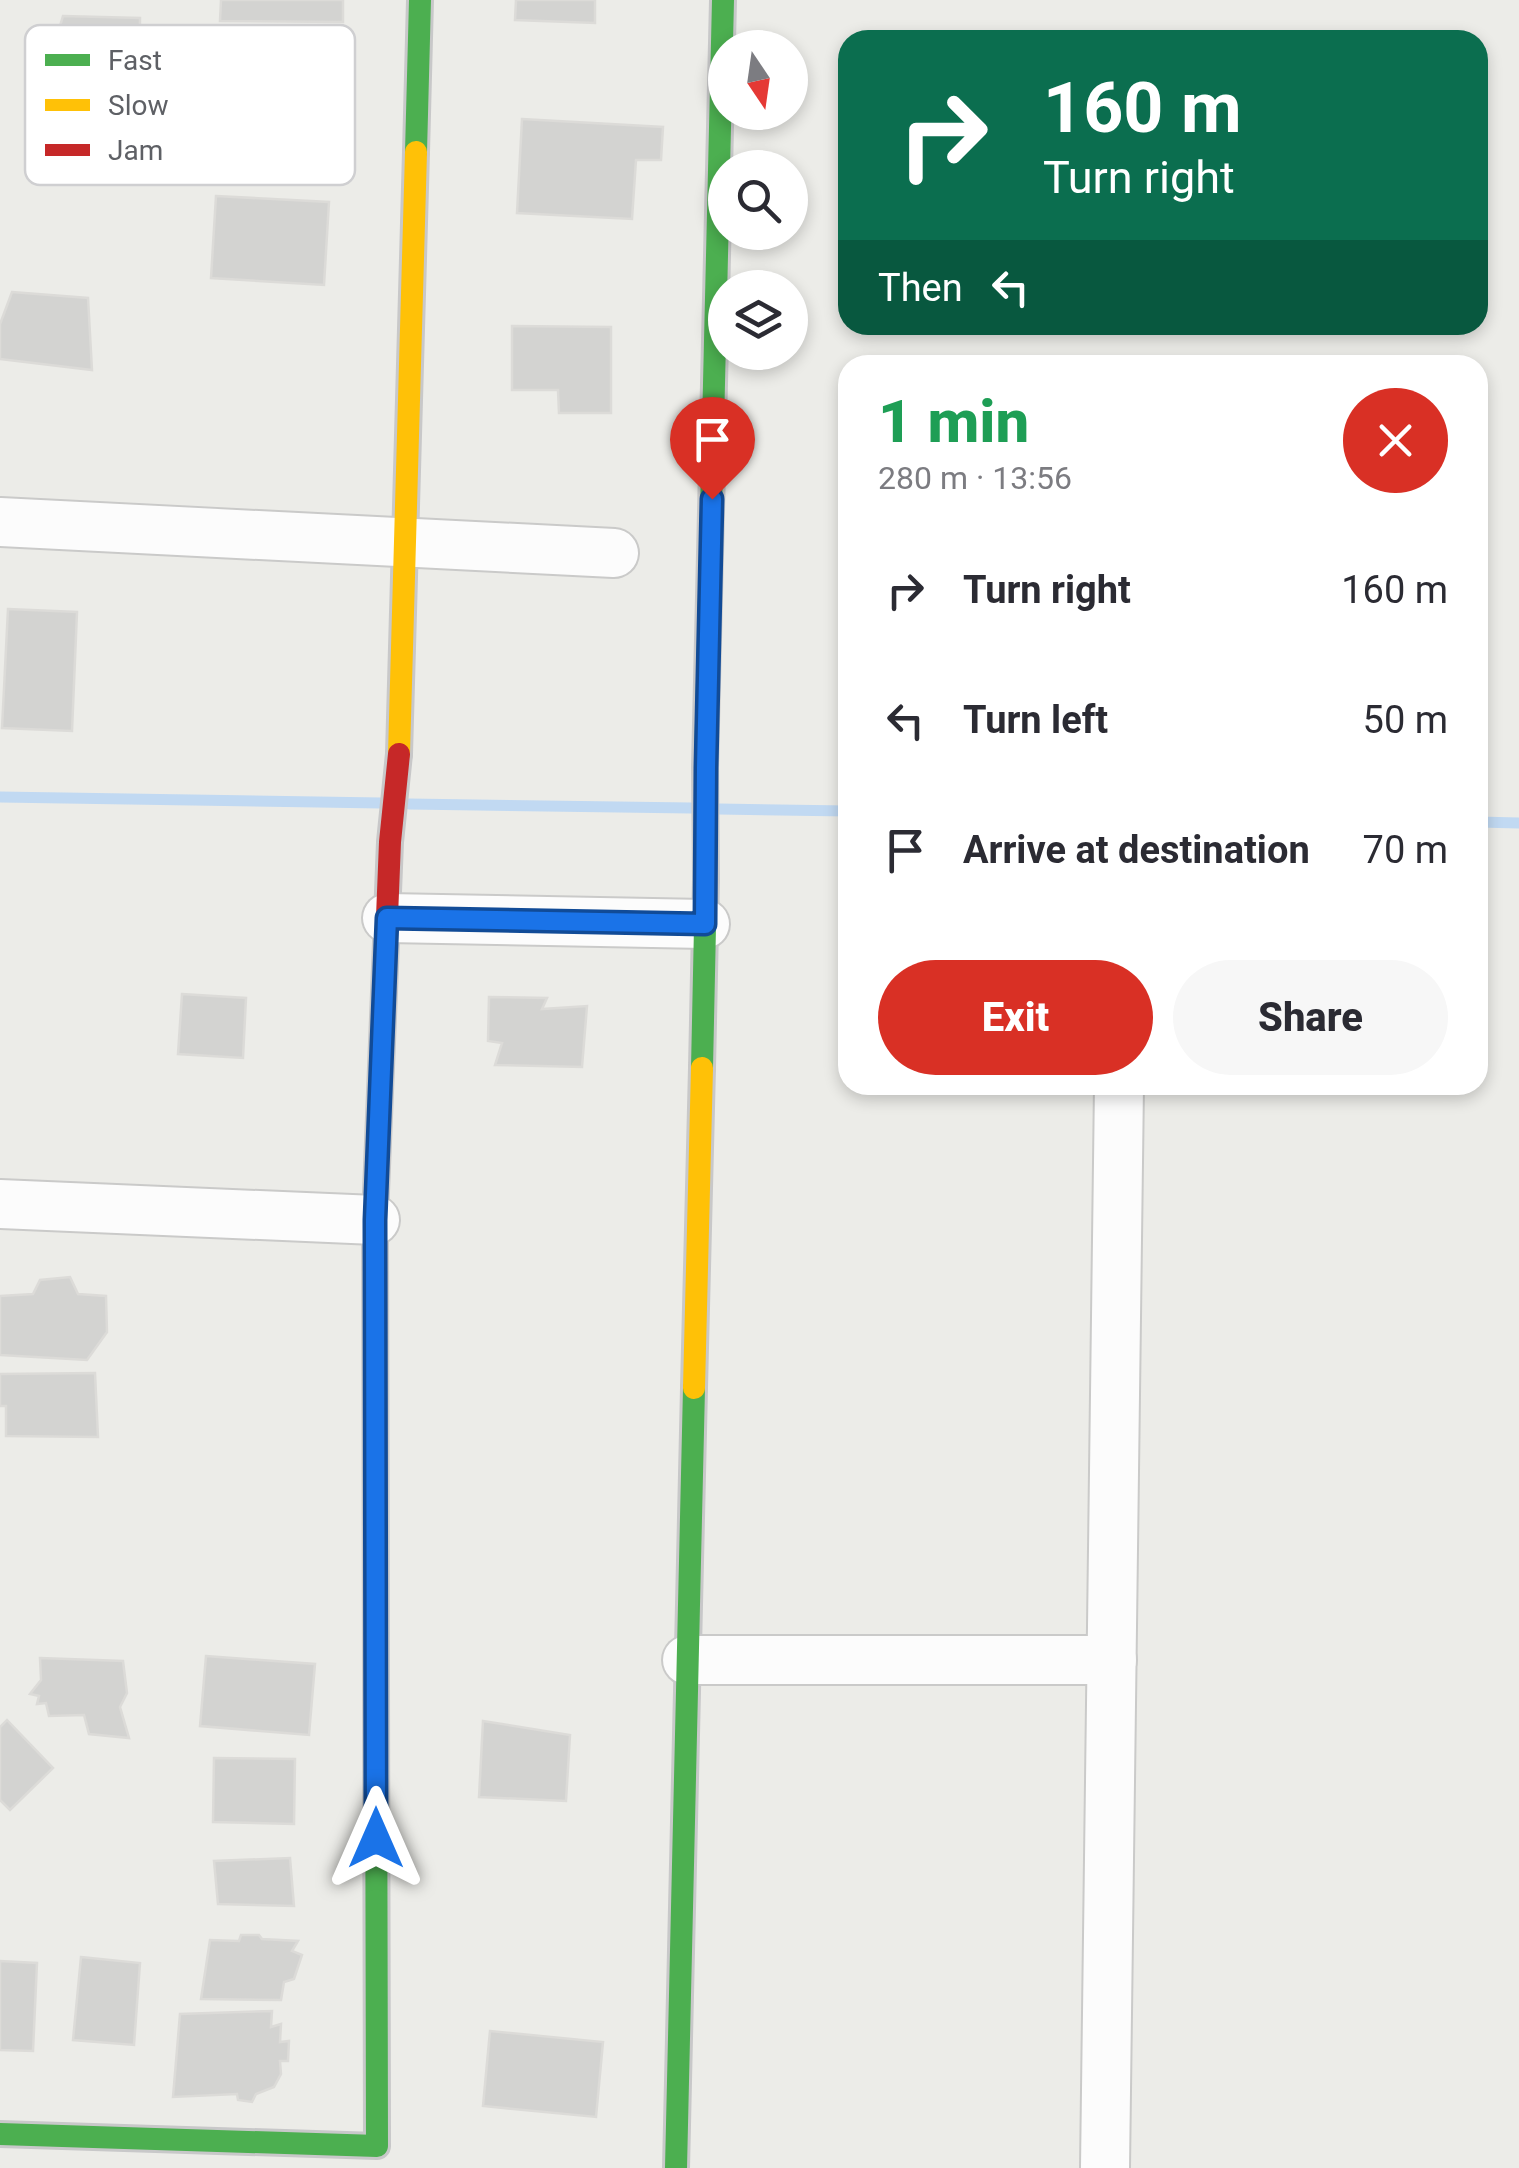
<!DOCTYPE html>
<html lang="en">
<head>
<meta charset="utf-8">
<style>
	:root { --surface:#fff; --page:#f7f7f7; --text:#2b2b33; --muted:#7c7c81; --accent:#d93025 }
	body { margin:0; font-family:Roboto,sans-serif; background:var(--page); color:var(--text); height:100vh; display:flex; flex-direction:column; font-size:38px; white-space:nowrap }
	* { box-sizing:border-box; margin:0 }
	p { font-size:32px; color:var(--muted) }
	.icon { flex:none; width:55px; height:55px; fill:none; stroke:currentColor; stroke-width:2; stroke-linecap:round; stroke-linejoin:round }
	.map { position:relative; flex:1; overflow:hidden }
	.sheet { position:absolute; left:838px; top:355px; width:650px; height:740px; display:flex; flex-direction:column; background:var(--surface); border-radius:30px; box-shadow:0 5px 15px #0003 }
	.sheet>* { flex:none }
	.hud { position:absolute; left:838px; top:30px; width:650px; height:305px; border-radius:30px; box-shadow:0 5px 15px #0003; background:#0b6e4f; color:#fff; overflow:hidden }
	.needle { width:65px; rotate:167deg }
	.fabs { position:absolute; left:708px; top:30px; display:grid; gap:20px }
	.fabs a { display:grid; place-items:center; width:100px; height:100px; border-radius:50%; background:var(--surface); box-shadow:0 5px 15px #0003; font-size:50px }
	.pin { position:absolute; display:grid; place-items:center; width:85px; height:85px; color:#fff; margin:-102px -42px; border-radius:50% 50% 50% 0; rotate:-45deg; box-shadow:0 0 10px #0007 }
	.pin .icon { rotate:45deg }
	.me { position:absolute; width:110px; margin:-55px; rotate:0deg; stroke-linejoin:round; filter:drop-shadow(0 0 8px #0008) }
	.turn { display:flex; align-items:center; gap:35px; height:210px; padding:0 40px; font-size:45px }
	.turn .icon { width:130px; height:130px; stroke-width:2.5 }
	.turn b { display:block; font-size:70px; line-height:85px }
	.then { display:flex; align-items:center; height:95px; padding:0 40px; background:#0003; gap:20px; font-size:38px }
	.round { display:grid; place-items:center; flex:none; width:105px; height:105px; border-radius:52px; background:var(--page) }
	.summary { display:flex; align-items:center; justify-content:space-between; height:170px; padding:0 40px }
	h1 { font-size:60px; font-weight:800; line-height:75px; color:#1e9e55 }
	.action { display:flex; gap:20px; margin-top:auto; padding:20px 40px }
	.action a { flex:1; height:115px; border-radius:60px; background:var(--accent); color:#fff; font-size:40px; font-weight:800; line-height:115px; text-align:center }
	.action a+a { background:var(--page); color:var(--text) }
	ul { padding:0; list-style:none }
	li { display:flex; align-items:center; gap:30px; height:130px; padding:0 40px }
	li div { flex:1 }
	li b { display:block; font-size:38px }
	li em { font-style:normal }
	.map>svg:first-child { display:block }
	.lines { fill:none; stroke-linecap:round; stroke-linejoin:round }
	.stream { stroke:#c1d9f2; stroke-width:11 }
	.building { fill:#d3d3d1; stroke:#dcdbd8; stroke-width:2.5 }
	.street-casing { stroke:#cacac9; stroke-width:52 }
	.fast-casing { stroke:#c8c8c9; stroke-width:28 }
	.slow-casing { stroke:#c8c8c9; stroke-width:28 }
	.jam-casing { stroke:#c8c8c9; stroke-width:28 }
	.street { stroke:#fcfcfc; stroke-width:48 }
	.fast { stroke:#4caf50; stroke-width:22 }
	.slow { stroke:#ffc107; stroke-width:22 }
	.jam { stroke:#c62828; stroke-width:22 }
	.route-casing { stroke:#114b97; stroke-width:25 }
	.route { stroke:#1a73e8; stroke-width:18 }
	.key { fill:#fff; stroke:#cfcfd1; stroke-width:2.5 }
	.key-label { font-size:28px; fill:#5e6065 }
</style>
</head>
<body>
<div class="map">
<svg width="1519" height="2168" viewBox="0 0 1519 2168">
	<rect width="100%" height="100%" fill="#ecece8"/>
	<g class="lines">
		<g class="stream">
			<polyline points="0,797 381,803"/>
			<polyline points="409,804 691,808"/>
			<polyline points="719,809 848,811"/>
			<polyline points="1478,822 1519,823"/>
		</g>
	</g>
	<g class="building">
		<polygon points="221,0 343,0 343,22 220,21"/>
		<polygon points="516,0 595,0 595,23 515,20"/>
		<polygon points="63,16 140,18 139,87 37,84 38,30 57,36"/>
		<polygon points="522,119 663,127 661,160 636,160 632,219 517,213"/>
		<polygon points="216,196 329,202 324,285 211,278"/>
		<polygon points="12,292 88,298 92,370 0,359 0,324"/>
		<polygon points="512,326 611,327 611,413 559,413 558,390 512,390"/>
		<polygon points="8,609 77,612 72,731 2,728"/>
		<polygon points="182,994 246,998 243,1058 178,1054"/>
		<polygon points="489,997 547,998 542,1009 587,1006 582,1067 495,1065 502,1043 488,1041"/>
		<polygon points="70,1277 78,1294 106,1296 107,1332 87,1360 0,1355 0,1296 33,1294 40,1280"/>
		<polygon points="95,1373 98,1437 6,1436 6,1406 0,1406 0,1374"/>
		<polygon points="206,1656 315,1664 309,1735 200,1726"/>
		<polygon points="40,1658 123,1661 127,1693 120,1707 129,1738 89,1734 84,1715 49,1716 46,1703 37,1704 39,1696 30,1694 41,1680"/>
		<polygon points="7,1720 53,1768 10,1810 0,1800 0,1727"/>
		<polygon points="483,1721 570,1735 566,1801 479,1797"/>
		<polygon points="214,1758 295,1759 294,1824 213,1822"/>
		<polygon points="290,1858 294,1906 218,1904 214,1861"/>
		<polygon points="241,1935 259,1935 262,1939 298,1941 292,1951 302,1955 294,1979 284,1982 281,2000 201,1999 210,1940 239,1941"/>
		<polygon points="81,1957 140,1963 134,2045 73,2040"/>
		<polygon points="0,1961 37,1963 33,2051 0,2050"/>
		<polygon points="272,2011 271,2027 281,2024 280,2042 289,2041 288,2061 280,2061 281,2074 274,2087 256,2094 252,2102 238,2100 237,2094 173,2097 180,2014"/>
		<polygon points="490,2031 603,2042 596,2117 483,2106"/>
	</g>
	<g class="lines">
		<defs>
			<g id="street">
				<polyline points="0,522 614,553"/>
				<polyline points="387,918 705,924"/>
				<polyline points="0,1204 375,1220"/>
				<polyline points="687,1660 1112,1660"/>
				<polyline points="1105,2168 1119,1085"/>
			</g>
			<g id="fast">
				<polyline points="416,152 420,0"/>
				<polyline points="702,1068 706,880 705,767 723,0"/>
				<polyline points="0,2134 377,2146 375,1217"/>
				<polyline points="676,2168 694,1388"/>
			</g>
			<g id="slow">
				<polyline points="399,754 416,152"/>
				<polyline points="694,1388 702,1068"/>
			</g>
			<polyline id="jam" points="375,1217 390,842 399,754"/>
		</defs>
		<use href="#street" class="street-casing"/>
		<use href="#fast" class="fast-casing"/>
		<use href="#slow" class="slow-casing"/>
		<use href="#jam" class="jam-casing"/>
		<use href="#street" class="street"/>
		<use href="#fast" class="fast"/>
		<use href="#slow" class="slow"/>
		<use href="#jam" class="jam"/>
	</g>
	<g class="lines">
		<defs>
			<polyline id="route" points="376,1838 375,1220 387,918 705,924 706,768 712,499"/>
		</defs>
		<use href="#route" class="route-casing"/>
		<use href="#route" class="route"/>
	</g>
	<rect x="25" y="25" width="330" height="160" rx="15" class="key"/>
	<rect x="45" y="54" width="45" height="12" fill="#4caf50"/>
	<rect x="45" y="99" width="45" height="12" fill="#ffc107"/>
	<rect x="45" y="144" width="45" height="12" fill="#c62828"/>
	<g class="key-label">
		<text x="108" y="70">Fast</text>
		<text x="108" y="115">Slow</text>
		<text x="108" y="160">Jam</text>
	</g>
</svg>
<div class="fabs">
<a><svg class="needle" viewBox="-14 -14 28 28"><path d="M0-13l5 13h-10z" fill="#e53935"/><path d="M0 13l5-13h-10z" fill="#7c7c81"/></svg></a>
<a><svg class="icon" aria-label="search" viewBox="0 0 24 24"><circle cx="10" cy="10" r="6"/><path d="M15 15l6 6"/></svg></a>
<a><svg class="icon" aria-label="layers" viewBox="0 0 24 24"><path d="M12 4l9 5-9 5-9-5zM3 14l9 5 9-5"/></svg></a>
</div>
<div class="pin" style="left:712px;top:499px;background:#d93025"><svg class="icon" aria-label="arrive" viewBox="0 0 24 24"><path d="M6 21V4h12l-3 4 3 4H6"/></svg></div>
<svg class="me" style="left:376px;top:1838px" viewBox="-20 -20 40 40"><path d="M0-17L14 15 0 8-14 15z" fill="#1a73e8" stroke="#fff" stroke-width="4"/></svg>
<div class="hud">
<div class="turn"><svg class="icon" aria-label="right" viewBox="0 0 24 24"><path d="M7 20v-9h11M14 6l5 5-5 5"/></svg><div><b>160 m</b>Turn right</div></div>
<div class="then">Then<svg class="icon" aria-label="left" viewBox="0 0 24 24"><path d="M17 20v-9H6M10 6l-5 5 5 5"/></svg></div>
</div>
<section class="sheet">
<div class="summary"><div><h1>1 min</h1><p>280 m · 13:56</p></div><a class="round" style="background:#d93025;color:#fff"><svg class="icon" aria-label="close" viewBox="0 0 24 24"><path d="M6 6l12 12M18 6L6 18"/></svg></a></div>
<ul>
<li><svg class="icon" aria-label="right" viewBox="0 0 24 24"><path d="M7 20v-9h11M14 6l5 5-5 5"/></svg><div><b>Turn right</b></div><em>160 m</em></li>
<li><svg class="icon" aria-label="left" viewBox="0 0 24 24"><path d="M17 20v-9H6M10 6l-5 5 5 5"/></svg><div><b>Turn left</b></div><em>50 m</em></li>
<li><svg class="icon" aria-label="arrive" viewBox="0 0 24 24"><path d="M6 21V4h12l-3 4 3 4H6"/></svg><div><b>Arrive at destination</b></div><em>70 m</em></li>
</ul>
<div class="action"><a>Exit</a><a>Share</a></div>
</section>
</div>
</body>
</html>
